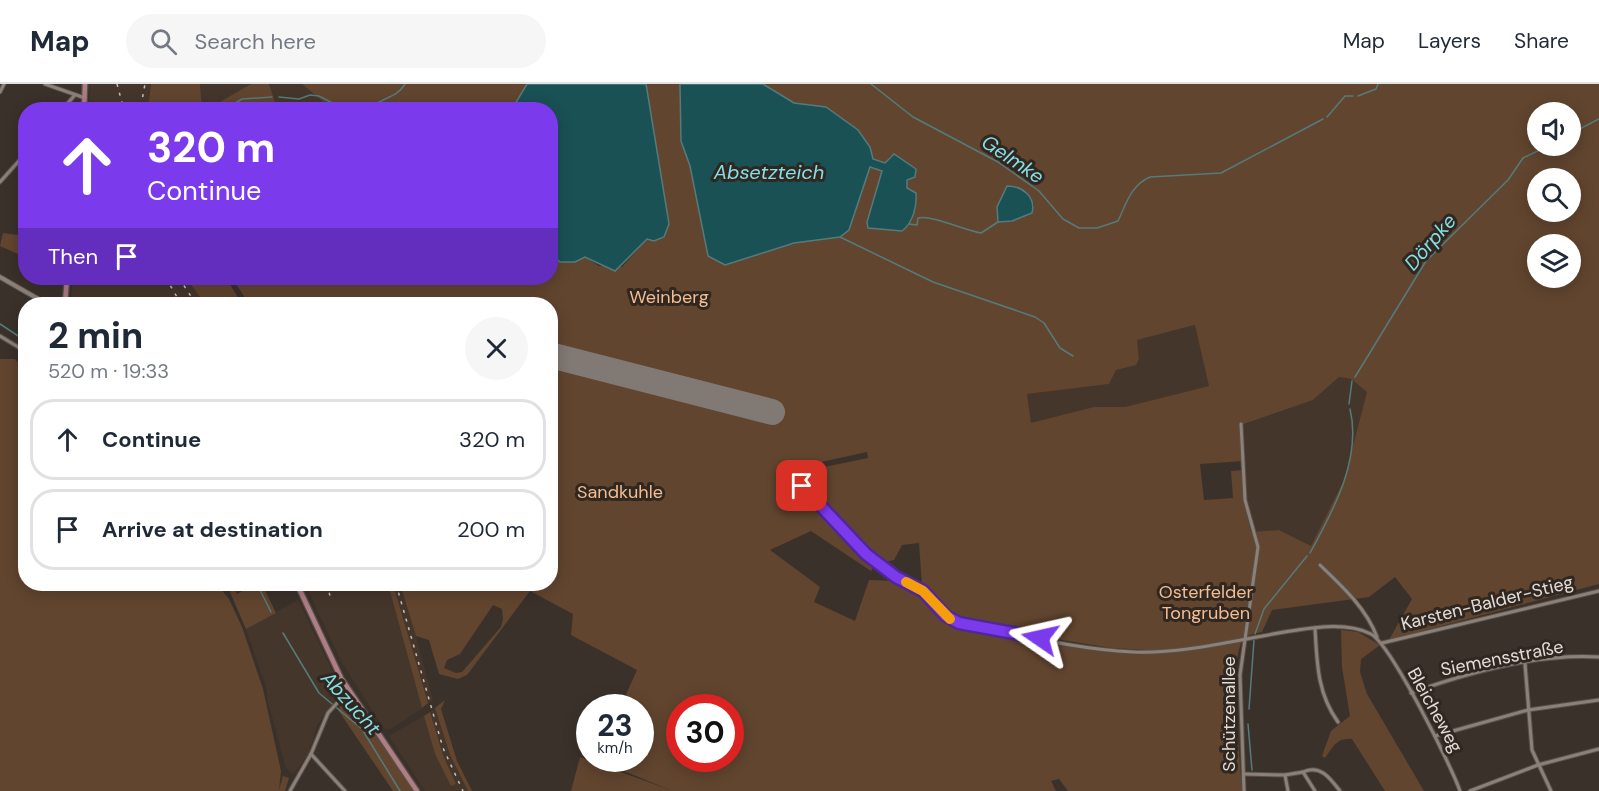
<!DOCTYPE html>
<html lang="en">
<head>
<meta charset="utf-8">
<style>
	:root { --surface:#fff; --page:#f6f6f7; --text:#1f2937; --muted:#747a83; --line:#e0e1e3 }
	body { margin:0; font-family:"DM Sans",sans-serif; background:var(--page); color:var(--text); height:100vh; display:flex; flex-direction:column; font-size:22px; white-space:nowrap }
	* { box-sizing:border-box; margin:0 }
	p { font-size:20px; color:var(--muted) }
	.icon { flex:none; width:33px; height:33px; fill:none; stroke:currentColor; stroke-width:2; stroke-linecap:round; stroke-linejoin:round }
	.map { position:relative; flex:1; overflow:hidden }
	.details { position:absolute; left:18px; top:213px; width:540px; height:294px; display:flex; flex-direction:column; background:var(--surface); border-radius:24px; box-shadow:0 3px 15px #0003 }
	.details>* { flex:none }
	.guide { position:absolute; left:18px; top:18px; width:540px; height:183px; border-radius:24px; box-shadow:0 3px 15px #0003; background:#7c3aed; color:#fff; overflow:hidden }
	.fabs { position:absolute; left:1527px; top:18px; display:grid; gap:12px }
	.fabs a { display:grid; place-items:center; width:54px; height:54px; border-radius:50%; background:var(--surface); box-shadow:0 3px 15px #0003; font-size:30px }
	.speed { position:absolute; left:576px; top:610px; display:flex; gap:12px; font-size:30px; font-weight:700; text-align:center }
	.speed>* { display:grid; place-content:center; width:78px; height:78px; border-radius:50%; background:var(--surface); box-shadow:0 3px 15px #0003; line-height:1 }
	.speed small { font-size:15px; font-weight:400 }
	.speed .limit { border:9px solid #d22; background:#fff; color:#111 }
	.pin { position:absolute; display:grid; place-items:center; width:51px; height:51px; color:#fff; margin:-26px; border-radius:12px; box-shadow:0 3px 9px #0006 }
	.me { position:absolute; width:66px; margin:-33px; rotate:281deg; stroke-linejoin:round; filter:drop-shadow(0 0 4px #0008) }
	.turn { display:flex; align-items:center; gap:21px; height:126px; padding:0 30px; font-size:27px }
	.turn .icon { width:78px; height:78px; stroke-width:2.5 }
	.turn b { display:block; font-size:42px; line-height:51px }
	.then { display:flex; align-items:center; height:57px; padding:0 30px; background:#0003; gap:12px; font-size:22px }
	.round { display:grid; place-items:center; flex:none; width:63px; height:63px; border-radius:32px; background:var(--page) }
	.overview { display:flex; align-items:center; justify-content:space-between; height:102px; padding:0 30px }
	h1 { font-size:36px; font-weight:700; line-height:45px }
	ul { padding:0; list-style:none }
	li { display:flex; align-items:center; gap:18px; height:81px; margin:0 12px 9px; padding:0 18px; border:3px solid var(--line); border-radius:24px }
	li div { flex:1 }
	li b { display:block; font-size:22px }
	li em { font-style:normal }
	header { display:flex; align-items:center; gap:36px; box-sizing:border-box; height:84px; padding:0 30px; background:var(--surface); border-bottom:2px solid var(--line) }
	header strong { font-size:28px }
	nav { display:flex; gap:33px; margin-inline-start:auto; font-size:21px }
	.search { width:420px; height:54px; background:var(--page); display:flex; align-items:center; gap:15px; box-sizing:border-box; padding:0 21px; border-radius:33px; color:var(--muted); font-size:22px }
	.map>svg:first-child { display:block }
	.built { fill:#45362b }
	.green { fill:#61452f; fill-rule:evenodd }
	.water { fill:#1a5155; stroke:#567b7c; stroke-width:1.5 }
	.lines { fill:none; stroke-linecap:round; stroke-linejoin:round }
	.stream { stroke:#567b7c; stroke-width:1.5 }
	.runway { stroke:#817974; stroke-width:26 }
	.minor-casing { stroke:#58504a; stroke-width:5 }
	.secondary-casing { stroke:#58504a; stroke-width:6 }
	.primary-casing { stroke:#58504a; stroke-width:7 }
	.minor { stroke:#8c8179; stroke-width:3 }
	.secondary { stroke:#8c8179; stroke-width:4 }
	.primary { stroke:#af7d84; stroke-width:4.5 }
	.rail { stroke:#c7c1bc; stroke-width:1.5; stroke-dasharray:3 6; stroke-linecap:butt }
	.route-casing { stroke:#51269a; stroke-width:15 }
	.route { stroke:#7c3aed; stroke-width:10 }
	.slow { stroke:#f59e0b; stroke-width:10 }
	.labels { text-anchor:middle; stroke-width:6; stroke-linejoin:round; paint-order:stroke }
	.park-label { font-size:18px; fill:#f5bd92; stroke:#302721 }
	.street-label { font-size:18px; fill:#e2dcd7; stroke:#302721 }
	.water-label { font-size:20px; font-style:italic; fill:#85dfe5; stroke:#302721 }
</style>
</head>
<body>
<header>
<strong>Map</strong>
<div class="search"><svg class="icon" aria-label="search" viewBox="0 0 24 24"><circle cx="10" cy="10" r="6"/><path d="M15 15l6 6"/></svg>Search here</div>
<nav><a>Map</a><a>Layers</a><a>Share</a></nav>
</header>
<div class="map">
<svg width="1599" height="707" viewBox="0 0 1599 707">
	<rect width="100%" height="100%" fill="#3b312b"/>
	<g class="built">
		<polygon points="90,0 151,0 148,25 89,26"/>
		<polygon points="200,0 251,0 208,26 202,25"/>
		<polygon points="269,0 302,0 332,25 282,25 272,15"/>
		<polygon points="73,194 186,194 205,220 71,220"/>
		<polygon points="1196,241 1210,302 1125,323 1094,323 1031,340 1027,310 1109,300 1116,286 1139,275 1137,256"/>
		<polygon points="1339,293 1350,295 1367,308 1344,396 1311,462 1279,446 1251,448 1243,413 1240,342 1313,316"/>
		<polygon points="305,500 388,500 422,624 391,645 384,645 341,577"/>
		<polygon points="393,500 400,500 416,552 433,616 428,619"/>
		<polygon points="298,516 342,607 317,641 308,671 293,690 286,684 268,618 266,602 246,545"/>
		<polygon points="435,624 450,671 468,707 425,707 389,652 424,632 435,670 456,700 443,671 430,628"/>
	</g>
	<g class="green">
		<polygon points="151,0 200,0 202,25 148,25"/>
		<polygon points="251,0 269,0 277,25 208,25"/>
		<polygon points="302,0 527,0 512,26 332,25"/>
		<path d="M646,0H680L681,57L690,82L794,159L849,146L869,83L882,86L867,138L907,104V95L891,71L885,79L873,75L870,63L858,46L826,23L794,19L763,0H1599V500L1389,556L1412,515L1395,493L1369,513L1272,526L1262,548C1253,550 1243,551 1240,562C1230,592 1240,672 1242,707H1068L1059,695L1051,697L1056,707H571L580,673L670,706L597,676L640,675V624H620L637,586L571,551L573,530L530,507L467,591L458,595L439,590L429,556L416,552L400,500H550V220H249L232,194H550L551,170L560,178H575L585,173L599,182L622,183L647,155ZM1538,28H1570V62H1538ZM1538,94H1570V128H1538ZM1007,103L1031,113L1034,121L1032,129L1026,130L1005,108ZM1538,160H1570V194H1538ZM1195,241L1209,302L1125,323H1094L1031,339L1027,310L1109,300L1116,286L1136,281L1139,275L1137,256ZM1339,293L1351,295L1367,308L1344,396L1311,462L1279,446L1251,448L1243,413V386L1231,387L1233,414L1204,416L1200,380L1243,377L1241,341L1313,316ZM867,368L868,374L795,389L789,385ZM811,447L871,487L875,480L894,476L902,461L919,459L922,501L948,530L949,536L924,510L897,497L869,496L855,537L814,518L820,503L770,466ZM493,521L502,525L503,535L501,543L462,588L456,589L444,584L447,576L460,570ZM970,541L1112,564L1146,566L1141,571L1078,564ZM680,624H730V675H680Z"/>
		<polygon points="3,149 25,152 25,173 0,162"/>
		<polygon points="186,194 226,194 242,220 205,220"/>
		<polygon points="0,275 15,275 25,286 26,500 217,500 229,515 242,543 263,605 281,687 279,706 283,692 289,694 285,707 0,707"/>
		<polygon points="240,500 262,500 276,529 246,545 230,508 234,505 237,510 244,506"/>
		<polygon points="388,500 393,500 428,619 422,624"/>
		<path d="M1341,546L1358,548L1380,561L1361,575L1360,588L1367,610L1424,707H1385L1352,655C1337,653 1333,663 1325,674L1322,672L1331,647L1350,632L1342,583Z"/>
		<polygon points="345,615 351,615 414,707 393,707 338,626"/>
		<polygon points="445,616 441,625 457,677 472,707 468,707 450,671 435,624"/>
		<polygon points="430,628 443,671 456,700 451,702 435,670 424,632"/>
	</g>
	<g class="water">
		<polygon points="527,0 646,0 669,140 664,153 654,157 647,155 615,187 585,173 575,178 560,178 551,170 550,26 512,25"/>
		<path d="M680,0H763L794,19L826,23L858,46L870,63L873,75L885,79L894,70L916,85L915,93L907,96V104L916,109C917,122 913,139 902,147L868,144L867,138L882,87L870,83L849,146L840,153L794,159L725,181L708,172L690,82L681,57Z"/>
		<path d="M1007,102C1023,102 1036,113 1032,129L1012,137L998,138L997,123Z"/>
	</g>
	<g class="lines">
		<g class="stream">
			<path d="M871,0L913,33L998,78L1039,107L1063,135L1079,144H1097L1118,137C1126,120 1131,101 1150,93L1221,89L1323,35"/>
			<polyline points="1358,12 1376,5 1378,0"/>
			<polyline points="279,13 299,15 310,11 319,12 346,26"/>
			<polyline points="224,26 242,15 272,13"/>
			<path d="M369,26C380,13 396,15 405,0"/>
			<polyline points="1327,33 1345,12 1353,12"/>
			<polyline points="1570,50 1599,35"/>
			<path d="M909,140L917,141L918,134C933,131 963,146 981,149L998,138"/>
			<polyline points="840,153 933,198 1035,233 1044,239 1060,264 1073,272"/>
			<polyline points="0,240 26,257"/>
			<polyline points="1355,293 1426,177 1508,96 1523,74 1548,62"/>
			<polyline points="1349,320 1352,297"/>
			<path d="M1310,469C1333,427 1362,375 1350,325"/>
			<polyline points="257,500 271,528"/>
			<polyline points="283,549 319,609 362,645 400,707"/>
			<polyline points="1255,550 1264,525 1307,472"/>
			<polyline points="1249,625 1254,556"/>
			<polyline points="1248,640 1252,686"/>
		</g>
		<polyline class="runway" points="550,271 772,328"/>
		<defs>
			<g id="minor">
				<polyline points="45,0 85,14"/>
				<polyline points="0,8 4,0"/>
				<polyline points="62,26 74,12"/>
				<polyline points="0,98 26,69"/>
				<polyline points="0,252 23,266"/>
				<polyline points="26,259 23,266 26,269"/>
				<polyline points="1241,340 1245,416 1258,463 1240,591 1244,707"/>
				<path d="M794,393L866,469L896,493L923,507L946,532L959,539C1016,550 1075,565 1133,568C1179,570 1228,558 1273,550C1302,545 1344,536 1371,550C1391,561 1451,681 1460,707"/>
				<path d="M1320,481C1342,502 1366,524 1377,553"/>
				<path d="M1315,544C1317,578 1317,609 1338,638"/>
				<polyline points="1382,559 1599,507"/>
				<polyline points="1525,580 1532,666 1551,707"/>
				<path d="M1411,609C1467,589 1540,569 1599,573"/>
				<polyline points="1435,652 1528,626 1599,616"/>
				<polyline points="311,670 345,707"/>
				<path d="M1303,688C1320,680 1330,694 1340,707"/>
				<polyline points="1244,690 1285,691 1303,688 1315,707"/>
				<polyline points="1285,691 1288,707"/>
				<polyline points="290,707 311,670 328,629 349,606"/>
				<polyline points="1470,707 1538,681 1599,665"/>
			</g>
			<polyline id="secondary" points="0,193 47,220"/>
			<g id="primary">
				<polyline points="84,26 85,0"/>
				<polyline points="65,220 67,194"/>
				<polyline points="297,500 341,594 417,707"/>
			</g>
		</defs>
		<use href="#minor" class="minor-casing"/>
		<use href="#secondary" class="secondary-casing"/>
		<use href="#primary" class="primary-casing"/>
		<use href="#minor" class="minor"/>
		<use href="#secondary" class="secondary"/>
		<use href="#primary" class="primary"/>
		<g class="rail">
			<polyline points="117,0 124,26"/>
			<polyline points="141,22 145,0"/>
			<polyline points="166,194 181,220"/>
			<polyline points="179,194 196,220"/>
			<polyline points="327,500 331,516"/>
			<polyline points="396,500 443,664 463,707"/>
		</g>
	</g>
	<g class="lines">
		<defs>
			<polyline id="route" points="802,402 866,470 896,493 923,507 946,532 959,539 1040,554"/>
		</defs>
		<use href="#route" class="route-casing"/>
		<use href="#route" class="route"/>
		<polyline class="slow" points="906,498 923,507 950,535"/>
	</g>
	<g class="labels">
		<g class="park-label">
			<text x="669" y="219">Weinberg</text>
			<text x="620" y="414">Sandkuhle</text>
			<text x="1206" y="514">Osterfelder<tspan x="1206" dy="21">Tongruben</tspan></text>
		</g>
		<g class="street-label">
			<text transform="translate(1487 519) rotate(-14)" y="6">Karsten-Balder-Stieg</text>
			<text transform="translate(1502 574) rotate(-11)" y="6">Siemensstraße</text>
			<text transform="translate(1435 626) rotate(61)" y="6">Bleicheweg</text>
			<text transform="translate(1229 630) rotate(-90)" y="6">Schützenallee</text>
		</g>
		<g class="water-label">
			<text transform="translate(1013 75) rotate(34)" y="7">Gelmke</text>
			<text x="769" y="95">Absetzteich</text>
			<text transform="translate(1430 158) rotate(-49)" y="7">Dörpke</text>
			<text transform="translate(351 619) rotate(48)" y="7">Abzucht</text>
		</g>
	</g>
</svg>
<div class="fabs">
<a><svg class="icon" aria-label="sound" viewBox="0 0 24 24"><path d="M4 9h4l5-4v14l-5-4H4zM17 9q2 3 0 6"/></svg></a>
<a><svg class="icon" aria-label="search" viewBox="0 0 24 24"><circle cx="10" cy="10" r="6"/><path d="M15 15l6 6"/></svg></a>
<a><svg class="icon" aria-label="layers" viewBox="0 0 24 24"><path d="M12 4l9 5-9 5-9-5zM3 14l9 5 9-5"/></svg></a>
</div>
<div class="speed"><div>23<small>km/h</small></div><div class="limit">30</div></div>
<div class="pin" style="left:802px;top:402px;background:#d93025"><svg class="icon" aria-label="arrive" viewBox="0 0 24 24"><path d="M6 21V4h12l-3 4 3 4H6"/></svg></div>
<svg class="me" style="left:1040px;top:554px" viewBox="-20 -20 40 40"><path d="M0-17L14 15 0 8-14 15z" fill="#7c3aed" stroke="#fff" stroke-width="4"/></svg>
<div class="guide">
<div class="turn"><svg class="icon" aria-label="ahead" viewBox="0 0 24 24"><path d="M12 20V5M6 11l6-6 6 6"/></svg><div><b>320 m</b>Continue</div></div>
<div class="then">Then<svg class="icon" aria-label="arrive" viewBox="0 0 24 24"><path d="M6 21V4h12l-3 4 3 4H6"/></svg></div>
</div>
<section class="details">
<div class="overview"><div><h1>2 min</h1><p>520 m · 19:33</p></div><a class="round"><svg class="icon" aria-label="close" viewBox="0 0 24 24"><path d="M6 6l12 12M18 6L6 18"/></svg></a></div>
<ul>
<li><svg class="icon" aria-label="ahead" viewBox="0 0 24 24"><path d="M12 20V5M6 11l6-6 6 6"/></svg><div><b>Continue</b></div><em>320 m</em></li>
<li><svg class="icon" aria-label="arrive" viewBox="0 0 24 24"><path d="M6 21V4h12l-3 4 3 4H6"/></svg><div><b>Arrive at destination</b></div><em>200 m</em></li>
</ul>
</section>
</div>
</body>
</html>
